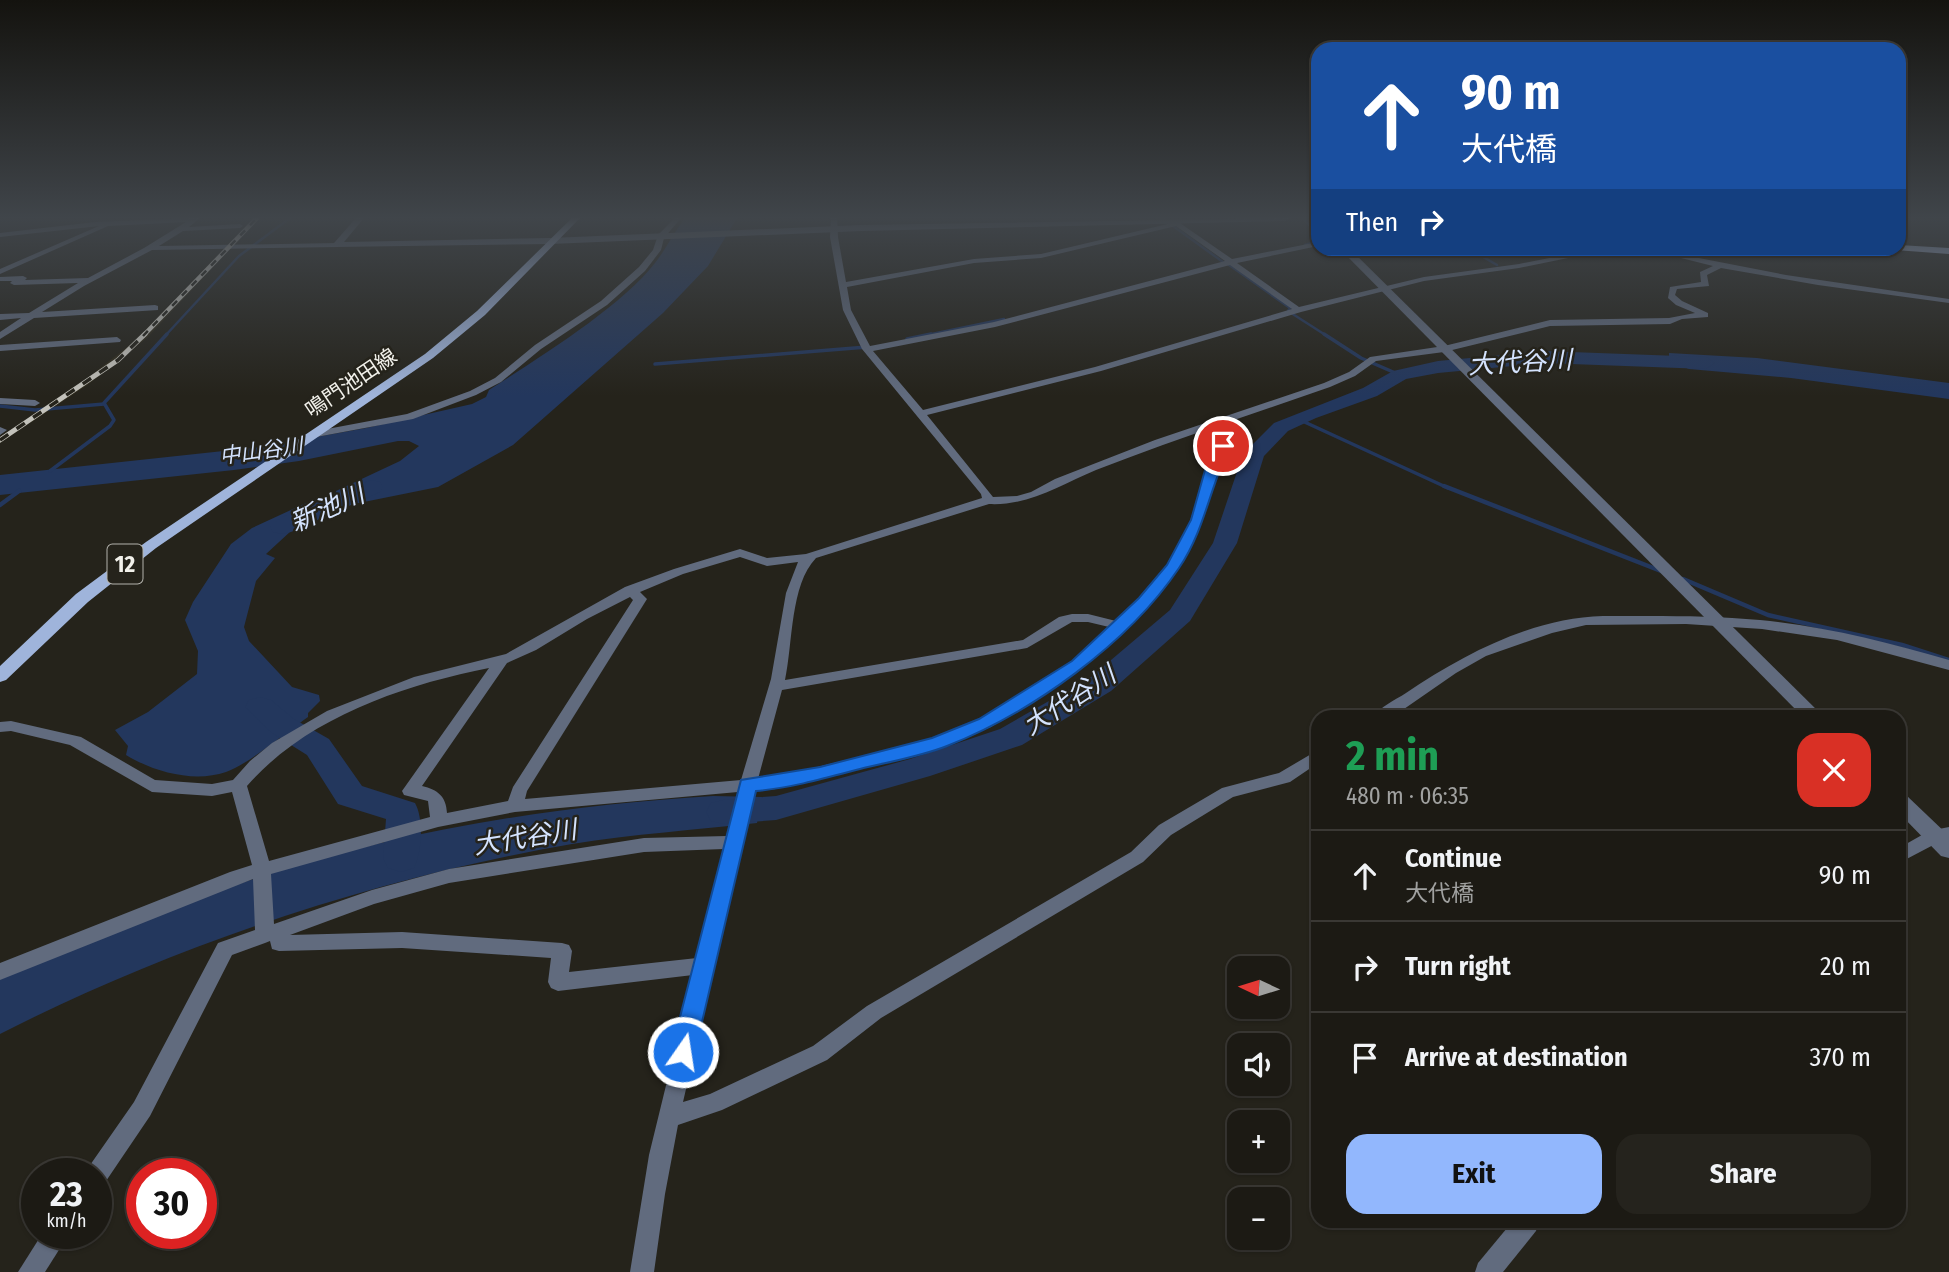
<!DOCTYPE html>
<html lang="en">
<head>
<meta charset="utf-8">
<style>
	:root { --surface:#1c1a14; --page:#25231d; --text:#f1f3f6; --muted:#a0a1a0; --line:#3a3834; --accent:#92b7fd }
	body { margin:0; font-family:"Fira Sans Condensed","Noto Sans JP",sans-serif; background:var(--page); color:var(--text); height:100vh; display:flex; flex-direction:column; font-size:26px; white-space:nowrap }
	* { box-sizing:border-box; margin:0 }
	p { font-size:23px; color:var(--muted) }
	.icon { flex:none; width:38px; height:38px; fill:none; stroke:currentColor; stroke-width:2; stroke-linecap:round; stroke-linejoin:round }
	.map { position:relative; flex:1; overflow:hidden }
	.drawer { position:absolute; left:1311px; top:710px; width:595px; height:518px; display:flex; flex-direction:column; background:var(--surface); border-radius:21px; box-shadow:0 2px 5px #0004,0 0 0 2px var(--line) }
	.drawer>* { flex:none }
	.guide { position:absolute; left:1311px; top:42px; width:595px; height:214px; border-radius:21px; box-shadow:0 2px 5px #0004,0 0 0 2px var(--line); background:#1a4fa0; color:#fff; overflow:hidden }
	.needle { width:46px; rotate:274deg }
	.fabs { position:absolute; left:1227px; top:956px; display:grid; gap:14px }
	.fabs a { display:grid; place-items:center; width:63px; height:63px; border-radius:14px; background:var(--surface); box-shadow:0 2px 5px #0004,0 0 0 2px var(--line); font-size:35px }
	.speed { position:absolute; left:21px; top:1158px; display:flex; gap:14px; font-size:35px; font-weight:700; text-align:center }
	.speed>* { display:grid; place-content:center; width:91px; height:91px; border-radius:50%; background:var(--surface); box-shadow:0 2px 5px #0004,0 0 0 2px var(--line); line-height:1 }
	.speed small { font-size:18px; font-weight:400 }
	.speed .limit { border:10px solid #d22; background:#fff; color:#111 }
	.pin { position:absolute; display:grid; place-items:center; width:60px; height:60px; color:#fff; margin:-30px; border:4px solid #fff; border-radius:50%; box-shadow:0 2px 7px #0007 }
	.me { position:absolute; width:77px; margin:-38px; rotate:13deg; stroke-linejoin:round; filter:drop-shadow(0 0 5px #0008) }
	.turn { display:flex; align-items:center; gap:24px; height:147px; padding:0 35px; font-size:32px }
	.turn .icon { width:91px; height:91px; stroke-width:2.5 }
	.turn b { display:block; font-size:49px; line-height:60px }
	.then { display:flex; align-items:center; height:66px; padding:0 35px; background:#0003; gap:14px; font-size:26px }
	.round { display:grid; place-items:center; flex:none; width:74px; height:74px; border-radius:21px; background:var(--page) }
	.summary { display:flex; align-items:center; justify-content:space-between; height:119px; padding:0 35px }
	h1 { font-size:42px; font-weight:700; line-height:52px; color:#1e9e55 }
	.button { display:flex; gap:14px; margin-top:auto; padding:14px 35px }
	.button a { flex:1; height:80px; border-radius:21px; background:var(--accent); color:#111; font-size:28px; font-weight:700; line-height:80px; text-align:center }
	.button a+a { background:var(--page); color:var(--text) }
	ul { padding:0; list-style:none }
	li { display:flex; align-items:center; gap:21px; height:91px; padding:0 35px; border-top:2px solid var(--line) }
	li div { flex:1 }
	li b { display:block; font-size:26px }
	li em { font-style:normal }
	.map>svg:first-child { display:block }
	.built { fill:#302c1e }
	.water { fill:#23375d }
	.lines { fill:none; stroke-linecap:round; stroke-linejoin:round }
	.stream-far2 { stroke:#23375d; stroke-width:2.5 }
	.stream-far1 { stroke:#23375d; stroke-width:3.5 }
	.stream { stroke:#23375d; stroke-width:4.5 }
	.river { fill:#23375d; fill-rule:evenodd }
	.minor { fill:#616b7e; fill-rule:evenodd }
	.tertiary { fill:#616b7e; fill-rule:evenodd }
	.primary { fill:#9fb4db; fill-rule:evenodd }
	.trunk { fill:#aec2e9; fill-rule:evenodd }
	.rail-far1-casing { stroke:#c3c2bb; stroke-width:4.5 }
	.rail-casing { stroke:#c3c2bb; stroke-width:5 }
	.rail-far1 { stroke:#25231b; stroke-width:2.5; stroke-dasharray:7; stroke-linecap:butt }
	.rail { stroke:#25231b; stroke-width:3.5; stroke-dasharray:10; stroke-linecap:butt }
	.route { fill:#1a73e8; stroke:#114b97; stroke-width:2 }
	.labels { text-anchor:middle; stroke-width:5; stroke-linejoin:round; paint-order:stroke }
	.far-street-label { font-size:21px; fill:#f2f1eb; stroke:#25231b }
	.far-water-label { font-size:21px; font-style:italic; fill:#d4e3fe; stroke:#25231b }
	.shield { fill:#25231b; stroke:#b4b3ad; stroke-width:2 }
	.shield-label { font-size:23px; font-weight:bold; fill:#f2f1eb }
	.water-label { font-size:26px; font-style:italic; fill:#d4e3fe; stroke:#25231b }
</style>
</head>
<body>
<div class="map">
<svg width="1949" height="1272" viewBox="0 0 1949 1272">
	<rect width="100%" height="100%" fill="#25231b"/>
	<polygon class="built" points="253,218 259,218 147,338 89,384 0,443 0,437 80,384 137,339"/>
	<g class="water">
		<path d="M685,218H737L708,266L663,313L513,445L438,487L349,505L337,499L336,491L400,461L419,446L409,441H398L299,461L234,470L0,495V475L261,447L366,428L472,404L486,397L489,390C537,359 621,307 655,263C666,249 674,232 685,218Z"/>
		<polygon points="1669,353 1757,358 1949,383 1949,399 1791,378 1689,369 1669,362"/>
		<path d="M306,503L322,513L291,531L266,554L275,558L256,581L244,627L249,641L292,687L319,695L320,701L308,713V717C288,731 247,765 226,772C194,783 154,772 126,755L128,746L115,730L148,712L197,674L198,651L185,620L193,602L231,544L252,528Z"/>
		<path d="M713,796L762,797L757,823C696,830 633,834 572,844C379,877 174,945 0,1034V979C78,948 156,912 236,885C389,832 551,806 713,796Z"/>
	</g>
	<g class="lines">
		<g class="stream-far2">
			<polyline points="1162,218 1223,262"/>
			<polyline points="1303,218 1318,235"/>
			<polyline points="1305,245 1318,241"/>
			<polyline points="1468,248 1497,265"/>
			<polyline points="1225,262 1290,308 1288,311 1327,336"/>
			<polyline points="165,336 239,256 290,218"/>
			<polyline points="922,336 1004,319"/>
		</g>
		<g class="stream-far1">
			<polyline points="1324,334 1361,358 1400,375"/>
			<polyline points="907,339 931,334"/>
			<polyline points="655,364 867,347"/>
			<polyline points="0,406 35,410 104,404"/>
			<polyline points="1298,419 1448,488"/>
			<polyline points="50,471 110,426 114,420 104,403 167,334"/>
		</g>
		<g class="stream">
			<polyline points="1444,486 1661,571"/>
			<polyline points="0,505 19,491"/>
			<polyline points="1683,579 1768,615 1902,645 1949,660"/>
		</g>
		<g class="river">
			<polygon points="1544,351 1706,357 1715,363 1706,369 1544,363 1438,373 1406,379 1377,396 1316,418 1288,431 1264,456 1237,543 1190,621 1111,691 1022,745 930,776 776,820 723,824 711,821 706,812 711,803 723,800 776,796 910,759 1000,729 1091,677 1170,610 1213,543 1243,454 1274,423 1363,388 1393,371 1438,361"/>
			<path d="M372,480L380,482L383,487L380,492L291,532L282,534L273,532L270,527C279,513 353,485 372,480Z"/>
			<path d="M260,697L271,700L294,719L329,739L362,786L415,803C424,819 422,852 414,868L401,872L388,868L383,858L386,819L338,804L307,755L272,733L245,707L249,700Z"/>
		</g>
		<g class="minor">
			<polygon points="192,218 200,218 189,227 240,224 243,226 240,228 183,231 159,246 337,243 341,245 337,247 152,250 84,286 42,312 155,305 158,306 158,310 34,318 0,339 0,332 21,318 0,320 0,314 29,313 78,283 14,285 10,283 12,281 0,281 0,277 23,276 27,278 25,280 88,278 144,248 186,222 108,226 0,274 0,269 99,226 0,237 0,233 95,222"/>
			<polygon points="675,218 681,218 664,238 661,250 645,271 607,305 541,349 501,382 476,395 413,419 311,438 306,435 311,432 407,414 470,391 495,378 535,345 601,301 639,267 653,250 658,235"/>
			<path d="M831,218H837L838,237L846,282L974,259L1041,254L1172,223L1171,221L1174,219L1232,259L1318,242V246L1237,263L1299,307L1424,277L1519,264L1600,248H1617L1519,268L1424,281L1301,312L1101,371L927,415L993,497L1017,496L1031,492L1055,479L1155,440L1324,383L1349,372L1370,357L1444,346L1550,320L1669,318L1695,313L1676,305L1668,298L1670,287L1701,282L1700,272L1713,266L1681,258L1633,252L1622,248L1673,253L1786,275L1949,299V303L1818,285L1721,268L1707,275L1709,286L1677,289L1675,295L1682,301L1708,313V317L1682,319L1670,324L1550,326L1444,352L1376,361L1355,376L1330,387L1237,419L1241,424C1233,440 1223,456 1217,473C1208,497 1203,522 1192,545C1177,575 1151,601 1127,625L1126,629L1122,630L1083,667L991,727L943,747L776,789L755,791L683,1102L710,1094L813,1046L867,1006L1131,852L1159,825L1222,788L1279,773L1318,750V763L1290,782L1233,797L1171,835L1143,862L881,1018L827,1060L722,1110L678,1125L665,1194L654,1272H630L649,1155L693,975L558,991L551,988L548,982L551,958L402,948L279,951L272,949L270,941L265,943L232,955L150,1116L104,1184L96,1188V1174H85L88,1168L134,1102L218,943L255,930L253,879L0,980V963L230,872L252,865L232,792L212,796L152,792L70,745L11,731L0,732V722L11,721L81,737L155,780L212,784L233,780L250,761L272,743L327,711L414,677L506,654L625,587L674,569L740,549L767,558L806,554L982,498L981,494L862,349L843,310L830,237ZM1176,226L1225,261L994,322L870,346L851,310L847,287L974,263L1041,258ZM1230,265L1292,309L1095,367L923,410L873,351L995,327ZM1229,422L1231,424C1222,440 1212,455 1206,472C1196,497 1192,524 1178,548C1163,575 1139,599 1116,621L1088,614H1072L1059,617L1023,640L785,680C793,643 790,585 816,558L989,504C1029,506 1060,485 1096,470C1140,453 1184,437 1229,422ZM740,557L767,566L798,562L786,593L771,679L741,780L525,799L527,791L647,599L640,592L683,574ZM630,597L633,600L513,787L508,801L447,813C446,796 438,790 422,786L507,663L536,650L587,619ZM1072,622H1088L1109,627L1073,661L981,719L933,739L776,777L758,779L782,690L1027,648ZM489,668L402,791L404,795L428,801L430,817L269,861L247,786C306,718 403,685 489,668ZM738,792L727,836L644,838L449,869L372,890L274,924L271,874L438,827L515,812ZM724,849L697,958L569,972L572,951L569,945L562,943L402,932L290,935L374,904L449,883L644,852Z"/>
			<polygon points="117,337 121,340 120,342 0,351 0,345"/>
			<polygon points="0,398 35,400 40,403 35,406 0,404"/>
			<polygon points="0,427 7,430 0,435"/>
			<path d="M1603,616C1656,616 1708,615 1760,620C1824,626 1887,642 1949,660V670L1837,640L1762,629L1686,624L1586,625L1552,633L1486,656L1456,673L1391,718H1372C1380,707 1395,700 1406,693C1464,654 1532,618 1603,616Z"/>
			<polygon points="1949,827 1949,841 1939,842 1899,863 1899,848 1929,831"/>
			<polygon points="1512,1222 1539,1222 1536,1231 1503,1272 1475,1272 1478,1263"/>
			<polygon points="42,1234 69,1234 45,1272 18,1272"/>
		</g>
		<g class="tertiary">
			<polygon points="356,218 364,218 344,242 550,238 861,225 1289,218 1285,221 861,231 550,244 334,247 334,243"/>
			<polygon points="1309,218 1317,218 1318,226"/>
			<polygon points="1339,248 1349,248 1825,718 1804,718"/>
			<polygon points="1899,792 1906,795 1949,836 1949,858 1941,856 1899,813"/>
		</g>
		<polygon class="primary" points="572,218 580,218 485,315 433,358 156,548 88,602 6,680 0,682 0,666 76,594 146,542 425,354 477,311"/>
		<polygon class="trunk" points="1899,245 1949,248 1949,254 1895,250"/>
		<defs>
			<polyline id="rail-far1" points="143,336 257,218"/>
			<polyline id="rail" points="0,440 118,360 145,334"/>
		</defs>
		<use href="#rail-far1" class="rail-far1-casing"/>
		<use href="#rail" class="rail-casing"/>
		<use href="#rail-far1" class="rail-far1"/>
		<use href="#rail" class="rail"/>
	</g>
	<linearGradient id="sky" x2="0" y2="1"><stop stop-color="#14130f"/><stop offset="0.55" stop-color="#40454a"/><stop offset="1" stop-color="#40454a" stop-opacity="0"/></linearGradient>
	<rect width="1949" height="396" fill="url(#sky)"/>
	<path class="route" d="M1223,442L1230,446C1210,486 1205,530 1179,568C1128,644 1031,713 947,746C919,757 888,762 860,769C826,778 791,788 756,791L695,1052L692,1060L683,1063L675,1060L671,1052L741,780L820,767L932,738L979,719L1072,661L1139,598L1167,565L1191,520L1205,470L1217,446Z"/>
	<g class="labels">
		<g class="far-street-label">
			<text transform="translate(351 383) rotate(-34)" y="7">鳴門池田線</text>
		</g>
		<g class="far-water-label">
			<text transform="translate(261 451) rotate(-8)" y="7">中山谷川</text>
		</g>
		<rect class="shield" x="107.5" y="544.5" width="35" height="39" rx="5"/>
		<g class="shield-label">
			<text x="125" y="572">12</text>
		</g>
		<g class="water-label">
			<text transform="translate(1520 362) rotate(-3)" y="9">大代谷川</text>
			<text transform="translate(327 508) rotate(-24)" y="9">新池川</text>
			<text transform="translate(1069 700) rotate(-33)" y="9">大代谷川</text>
			<text transform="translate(525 837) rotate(-9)" y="9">大代谷川</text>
		</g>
	</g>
</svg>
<div class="fabs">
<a><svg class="needle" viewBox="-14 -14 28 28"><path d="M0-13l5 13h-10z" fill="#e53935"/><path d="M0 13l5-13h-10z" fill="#a0a1a0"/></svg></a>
<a><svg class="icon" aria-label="sound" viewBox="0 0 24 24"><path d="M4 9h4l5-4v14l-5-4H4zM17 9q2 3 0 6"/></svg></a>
<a>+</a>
<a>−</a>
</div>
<div class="speed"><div>23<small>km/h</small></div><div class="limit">30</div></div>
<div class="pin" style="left:1223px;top:446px;background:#d93025"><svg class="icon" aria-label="arrive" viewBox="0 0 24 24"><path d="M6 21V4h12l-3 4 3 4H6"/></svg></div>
<svg class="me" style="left:683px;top:1052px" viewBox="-20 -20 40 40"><circle r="17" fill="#1a73e8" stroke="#fff" stroke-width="3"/><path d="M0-11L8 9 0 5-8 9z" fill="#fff"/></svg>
<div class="guide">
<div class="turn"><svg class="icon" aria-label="ahead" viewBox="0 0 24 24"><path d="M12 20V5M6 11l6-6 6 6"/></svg><div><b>90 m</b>大代橋</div></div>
<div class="then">Then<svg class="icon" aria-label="right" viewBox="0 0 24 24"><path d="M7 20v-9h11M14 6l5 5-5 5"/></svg></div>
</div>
<section class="drawer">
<div class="summary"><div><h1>2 min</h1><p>480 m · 06:35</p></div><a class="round" style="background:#d93025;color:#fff"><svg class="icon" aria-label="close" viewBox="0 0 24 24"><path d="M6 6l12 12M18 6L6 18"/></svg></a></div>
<ul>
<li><svg class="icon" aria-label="ahead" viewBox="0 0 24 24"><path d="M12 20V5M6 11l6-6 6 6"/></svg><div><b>Continue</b><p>大代橋</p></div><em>90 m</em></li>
<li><svg class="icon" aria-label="right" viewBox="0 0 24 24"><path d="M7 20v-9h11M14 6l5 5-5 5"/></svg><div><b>Turn right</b></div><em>20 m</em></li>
<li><svg class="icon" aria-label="arrive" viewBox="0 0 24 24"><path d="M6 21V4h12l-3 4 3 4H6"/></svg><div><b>Arrive at destination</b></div><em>370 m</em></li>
</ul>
<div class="button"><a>Exit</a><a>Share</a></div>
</section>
</div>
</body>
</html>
